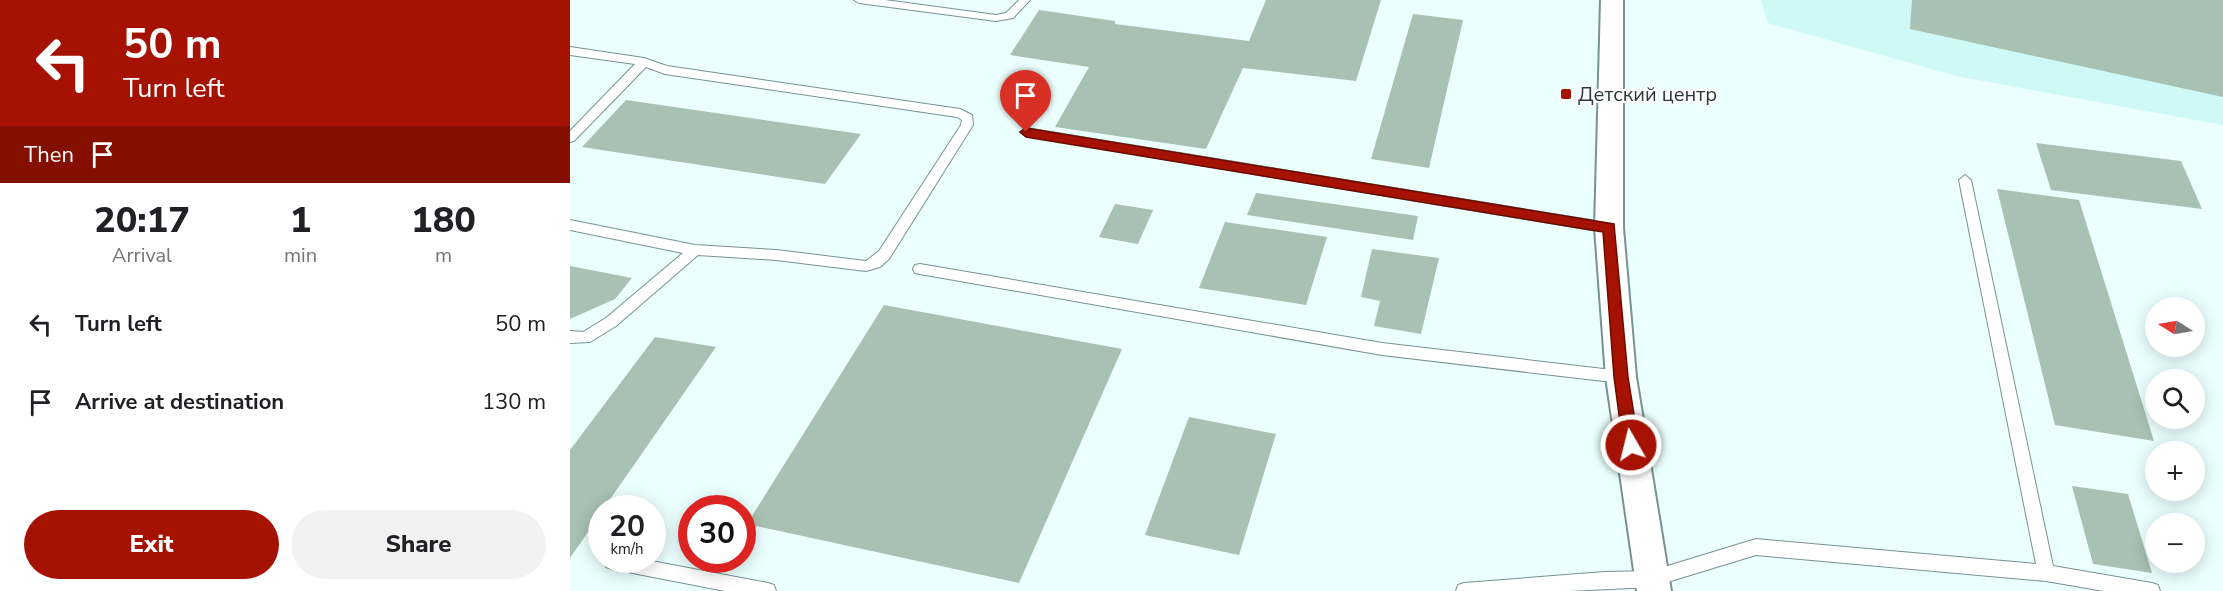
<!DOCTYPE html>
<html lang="en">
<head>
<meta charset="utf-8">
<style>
	:root { --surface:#fff; --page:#f2f2f2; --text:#202124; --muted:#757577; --accent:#a51201 }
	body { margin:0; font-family:"Nunito Sans",sans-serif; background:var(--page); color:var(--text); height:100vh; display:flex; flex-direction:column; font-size:22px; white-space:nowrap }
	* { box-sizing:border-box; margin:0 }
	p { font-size:20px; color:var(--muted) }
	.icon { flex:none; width:33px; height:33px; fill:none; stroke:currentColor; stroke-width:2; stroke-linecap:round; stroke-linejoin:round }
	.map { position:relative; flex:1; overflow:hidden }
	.sheet { display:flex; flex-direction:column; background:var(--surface); width:570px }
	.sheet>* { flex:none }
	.top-card { background:#a51201; color:#fff; overflow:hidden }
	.needle { width:39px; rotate:281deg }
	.controls { position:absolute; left:1575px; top:297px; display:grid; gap:12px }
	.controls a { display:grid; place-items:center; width:60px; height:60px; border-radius:50%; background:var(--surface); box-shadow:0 3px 15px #0003; font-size:30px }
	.speed { position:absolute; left:18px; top:495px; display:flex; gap:12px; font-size:30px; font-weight:700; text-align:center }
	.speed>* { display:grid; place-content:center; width:78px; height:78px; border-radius:50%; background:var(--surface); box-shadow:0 3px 15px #0003; line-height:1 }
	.speed small { font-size:15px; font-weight:400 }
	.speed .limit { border:9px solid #d22; background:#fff; color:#111 }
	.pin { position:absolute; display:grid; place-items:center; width:51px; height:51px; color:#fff; margin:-62px -26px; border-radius:50% 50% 50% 0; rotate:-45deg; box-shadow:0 0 6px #0007 }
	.pin .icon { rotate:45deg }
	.me { position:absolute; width:66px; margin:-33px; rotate:352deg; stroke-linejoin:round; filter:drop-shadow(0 0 4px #0008) }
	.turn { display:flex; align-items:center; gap:21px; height:126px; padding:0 24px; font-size:27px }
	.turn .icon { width:78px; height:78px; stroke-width:2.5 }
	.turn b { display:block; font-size:42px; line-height:51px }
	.then { display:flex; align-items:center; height:57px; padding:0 24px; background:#0003; gap:12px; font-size:22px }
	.eta { display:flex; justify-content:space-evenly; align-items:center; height:102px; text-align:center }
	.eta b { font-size:36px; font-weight:800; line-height:42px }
	.cta { display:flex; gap:12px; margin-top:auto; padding:12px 24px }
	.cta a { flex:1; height:69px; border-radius:36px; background:var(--accent); color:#fff; font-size:24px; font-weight:800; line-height:69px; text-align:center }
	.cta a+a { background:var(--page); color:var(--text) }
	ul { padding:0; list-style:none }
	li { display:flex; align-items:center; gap:18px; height:78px; padding:0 24px }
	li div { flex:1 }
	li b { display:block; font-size:22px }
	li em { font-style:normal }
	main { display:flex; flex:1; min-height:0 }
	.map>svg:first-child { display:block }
	.built { fill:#cef9f7 }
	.building { fill:#a7c1b2 }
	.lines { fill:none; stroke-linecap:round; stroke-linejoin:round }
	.lane-casing { stroke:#759392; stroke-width:2 }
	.street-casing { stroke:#759392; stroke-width:4 }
	.lane { fill:#fff; fill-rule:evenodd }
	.street { fill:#fff; fill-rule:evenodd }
	.route { fill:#a51201; stroke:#6b0c01; stroke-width:1.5 }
	.poi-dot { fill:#a51201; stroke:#fff; stroke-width:2 }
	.labels { text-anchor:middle; stroke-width:4.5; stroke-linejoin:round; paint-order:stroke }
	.poi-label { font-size:20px; fill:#2c3938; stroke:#fff; text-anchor:start }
</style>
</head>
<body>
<main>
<section class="sheet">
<div class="top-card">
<div class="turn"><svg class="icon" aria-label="left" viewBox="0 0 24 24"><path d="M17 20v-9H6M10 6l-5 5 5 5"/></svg><div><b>50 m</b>Turn left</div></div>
<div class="then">Then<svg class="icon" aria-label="arrive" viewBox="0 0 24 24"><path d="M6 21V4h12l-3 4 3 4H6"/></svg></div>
</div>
<div class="eta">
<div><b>20:17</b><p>Arrival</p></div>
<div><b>1</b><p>min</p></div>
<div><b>180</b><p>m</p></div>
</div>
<ul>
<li><svg class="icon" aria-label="left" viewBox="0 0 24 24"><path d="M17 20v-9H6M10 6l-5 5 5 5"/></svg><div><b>Turn left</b></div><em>50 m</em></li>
<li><svg class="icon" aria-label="arrive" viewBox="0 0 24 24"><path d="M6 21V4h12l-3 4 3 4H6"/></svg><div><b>Arrive at destination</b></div><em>130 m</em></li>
</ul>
<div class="cta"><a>Exit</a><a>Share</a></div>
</section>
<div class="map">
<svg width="1653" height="591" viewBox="0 0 1653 591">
	<rect width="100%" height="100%" fill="#ebfffe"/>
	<polygon class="built" points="1191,0 1653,0 1653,125 1386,76 1198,23"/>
	<g class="building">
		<polygon points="696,0 811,0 786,81 673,68 636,149 485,127 519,67 440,55 469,10 545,21 545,24 679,41"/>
		<polygon points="1342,0 1653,0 1653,97 1340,29"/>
		<polygon points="843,14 893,20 859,168 801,159"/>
		<polygon points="56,100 291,134 255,184 12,147"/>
		<polygon points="1466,143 1611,161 1632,209 1481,190"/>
		<polygon points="1427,189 1509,200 1584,441 1485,425"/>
		<polygon points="686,193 848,216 843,240 677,215"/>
		<polygon points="545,204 583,210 568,244 529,237"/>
		<polygon points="655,222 757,237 736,305 629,288"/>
		<polygon points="802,249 869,258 851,334 804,326 810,301 791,297"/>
		<polygon points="0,266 62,278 45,299 0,319"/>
		<polygon points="314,305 552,349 449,583 177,524"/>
		<polygon points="85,337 146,347 34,508 32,508 32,512 0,558 0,450"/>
		<polygon points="619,417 706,434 669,555 575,535"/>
		<polygon points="1502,486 1558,494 1582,573 1523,564"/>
	</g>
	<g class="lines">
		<defs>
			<g id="lane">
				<polygon points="284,0 315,0 426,15 436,13 449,0 460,0 443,18 426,21 289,3"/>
				<polygon points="0,47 74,58 97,66 390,109 402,115 403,125 319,259 310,267 296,271 206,260 128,255 46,326 20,342 0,343 0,331 13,332 36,318 113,253 0,230 0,220 125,245 206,250 296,261 309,251 391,125 392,120 387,117 95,74 76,67 4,141 0,142 0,131 65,64 0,55"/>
				<polygon points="456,128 1039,223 1045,228 1039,233 456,136 450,132"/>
				<polygon points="1395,175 1401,180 1483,566 1582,583 1588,585 1590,591 1534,591 1476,581 1186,555 1081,587 999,591 886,591 888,585 894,583 1034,572 1081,571 1186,539 1466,564 1389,180"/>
				<polygon points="350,264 812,343 1051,371 1056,373 1058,377 1056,381 1051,383 812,355 350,274 345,273 343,269 345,265"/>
				<polygon points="35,560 76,560 198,583 204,585 206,591 155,591 42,569 36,567"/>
			</g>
			<polygon id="street" points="1031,0 1053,0 1053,228 1066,377 1101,591 1067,591 1036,377 1025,228"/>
		</defs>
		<use href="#lane" class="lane-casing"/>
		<use href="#street" class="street-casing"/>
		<use href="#lane" class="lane"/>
		<use href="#street" class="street"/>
	</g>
	<polygon class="route" points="456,128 1044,224 1058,377 1069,445 1066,450 1061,452 1056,450 1053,445 1044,377 1033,232 456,137 450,132"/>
	<rect class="poi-dot" x="990" y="88" width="12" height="12" rx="3"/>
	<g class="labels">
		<g class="poi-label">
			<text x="1008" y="101">Детский центр</text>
		</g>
	</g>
</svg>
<div class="controls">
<a><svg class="needle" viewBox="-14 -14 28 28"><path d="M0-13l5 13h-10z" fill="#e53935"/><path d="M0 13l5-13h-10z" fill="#757577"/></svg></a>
<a><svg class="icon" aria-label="search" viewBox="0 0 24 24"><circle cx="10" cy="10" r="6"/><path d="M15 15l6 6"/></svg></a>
<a>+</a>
<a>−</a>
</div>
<div class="speed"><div>20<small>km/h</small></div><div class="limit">30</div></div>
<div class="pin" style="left:456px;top:132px;background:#d93025"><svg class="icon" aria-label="arrive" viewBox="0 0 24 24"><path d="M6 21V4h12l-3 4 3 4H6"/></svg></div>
<svg class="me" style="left:1061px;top:445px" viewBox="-20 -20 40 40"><circle r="17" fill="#a51201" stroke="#fff" stroke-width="3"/><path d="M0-11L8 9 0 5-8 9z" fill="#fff"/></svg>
</div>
</main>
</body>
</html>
